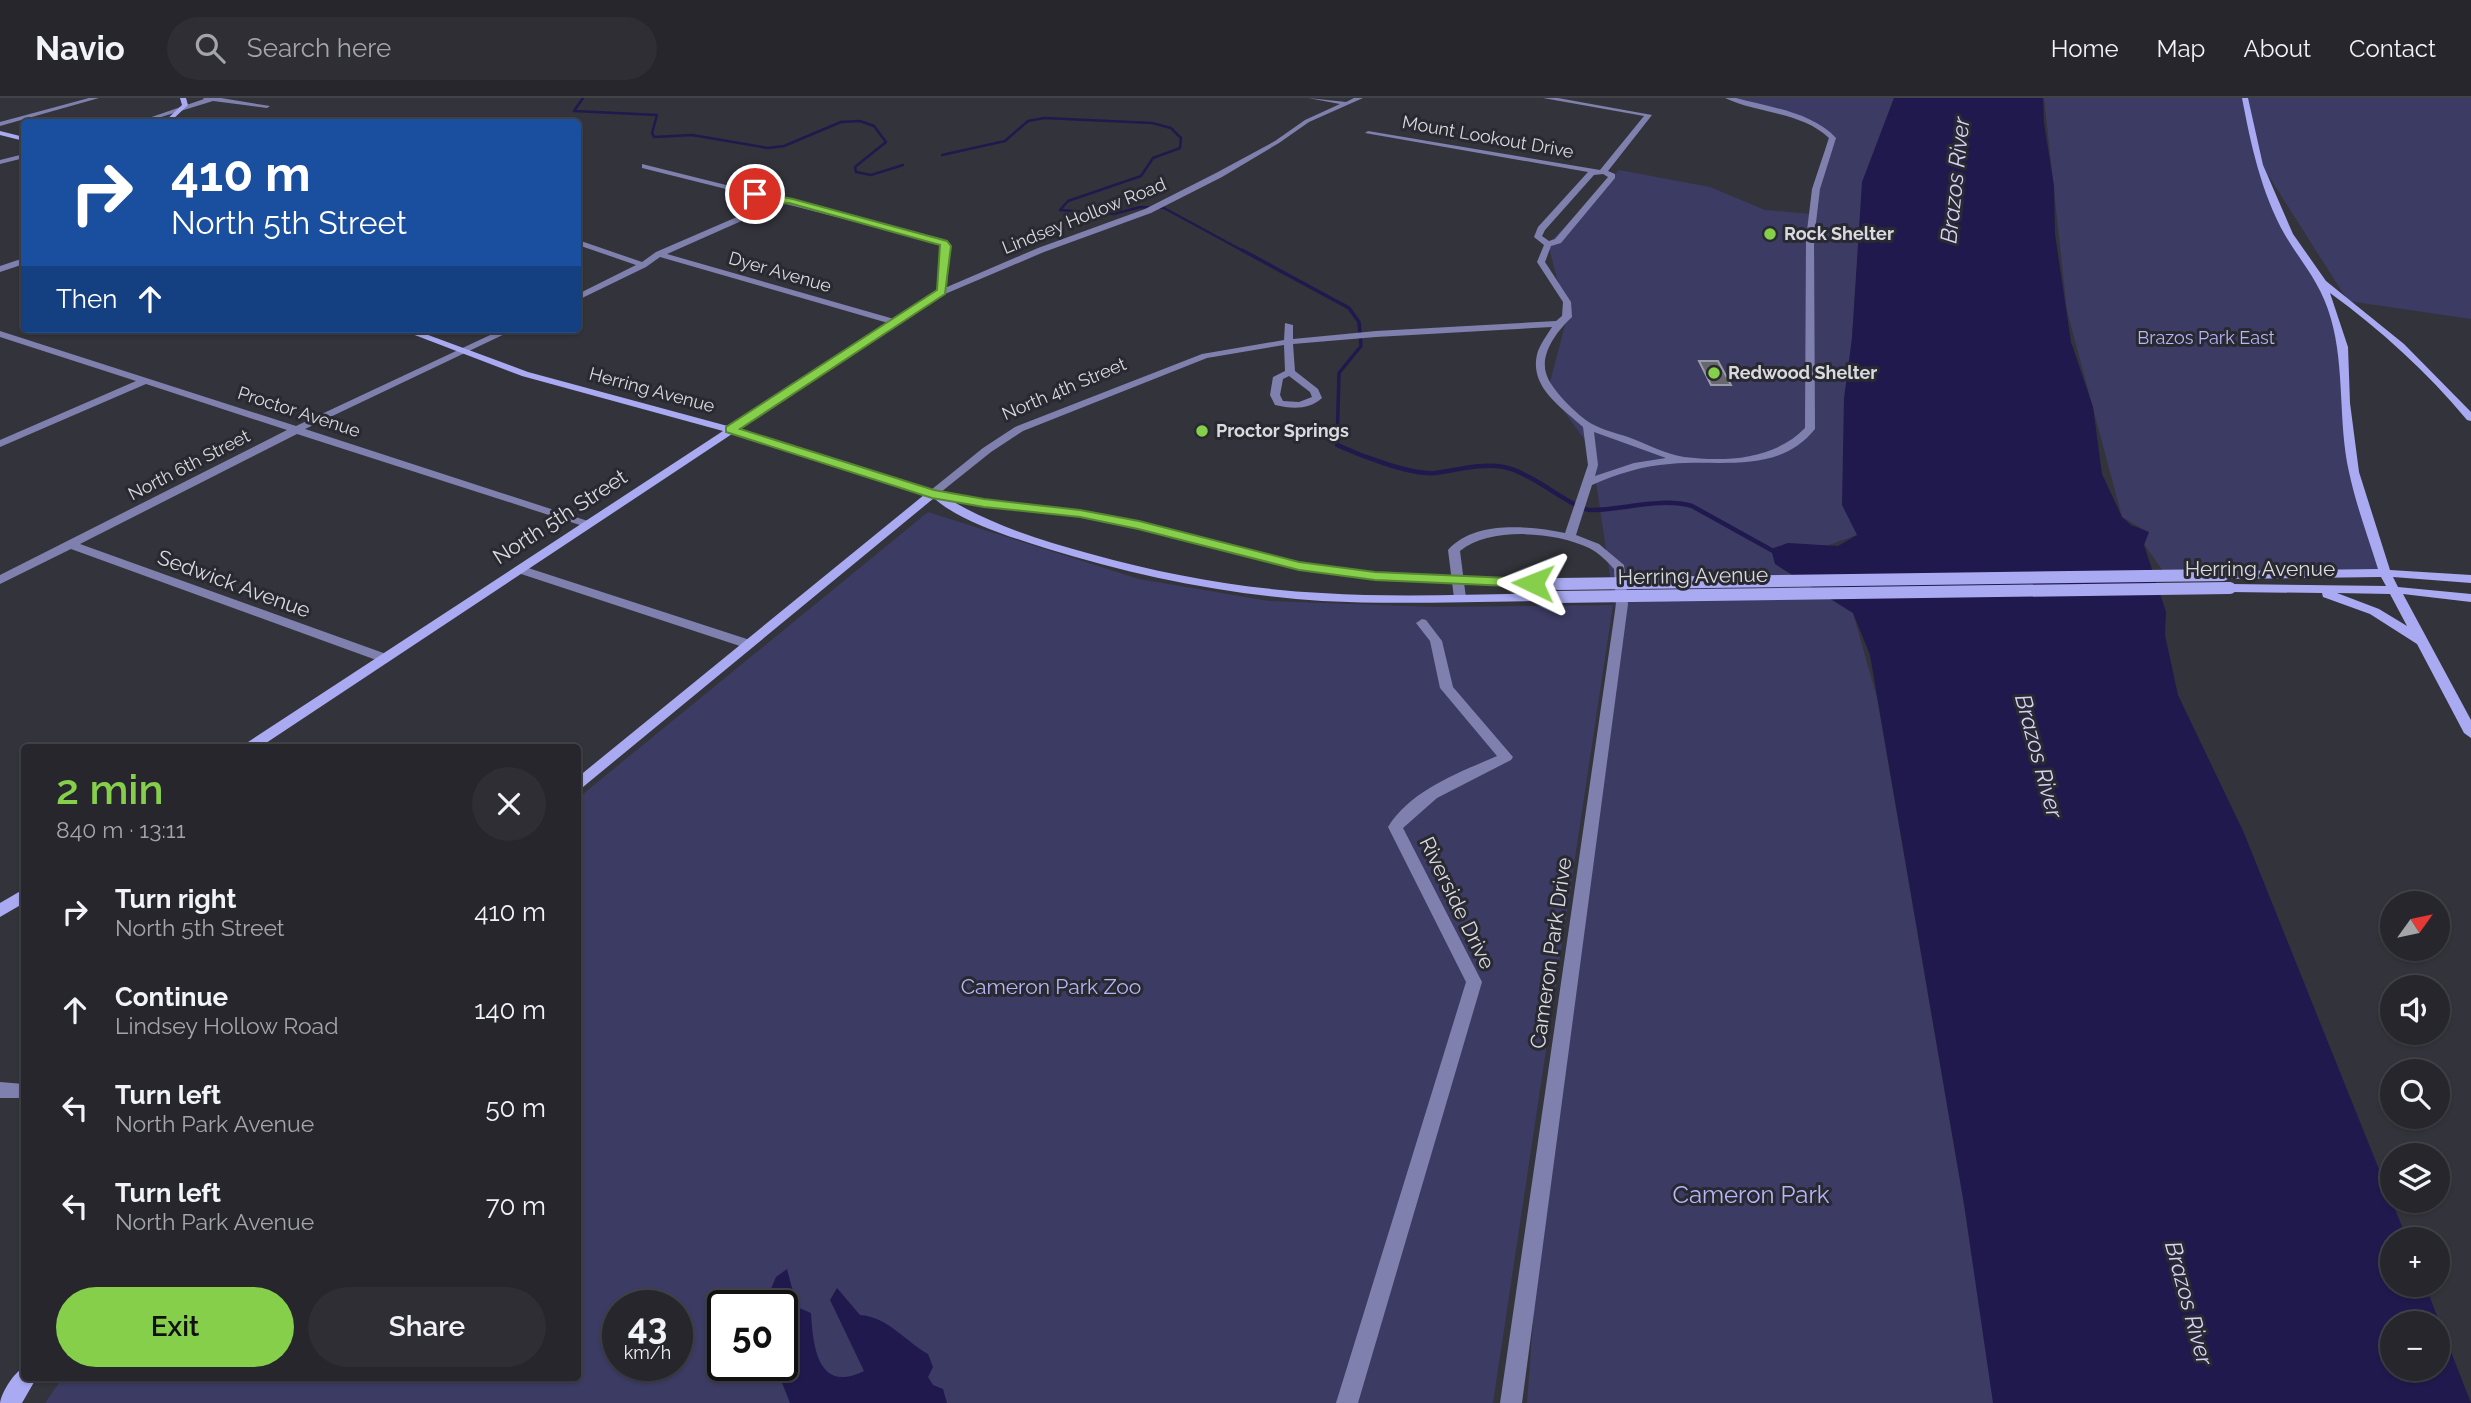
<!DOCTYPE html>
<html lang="en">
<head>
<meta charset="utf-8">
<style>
	:root { --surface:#26262c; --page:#2e2e34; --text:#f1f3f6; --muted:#a4a5a9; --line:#424348; --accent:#86cf4b }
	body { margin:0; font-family:Raleway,sans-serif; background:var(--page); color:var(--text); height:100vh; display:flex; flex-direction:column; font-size:26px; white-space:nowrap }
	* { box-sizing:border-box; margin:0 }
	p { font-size:23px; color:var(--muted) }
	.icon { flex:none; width:38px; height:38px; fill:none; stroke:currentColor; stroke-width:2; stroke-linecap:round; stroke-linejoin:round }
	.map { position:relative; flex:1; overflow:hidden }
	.panel { position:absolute; left:21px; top:646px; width:560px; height:637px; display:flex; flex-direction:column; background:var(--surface); border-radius:7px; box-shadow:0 2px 5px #0004,0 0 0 2px var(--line) }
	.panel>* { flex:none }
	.guide { position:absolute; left:21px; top:21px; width:560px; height:214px; border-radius:7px; box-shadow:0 2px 5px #0004,0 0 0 2px var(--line); background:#1a4fa0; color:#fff; overflow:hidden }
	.needle { width:46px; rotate:57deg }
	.tools { position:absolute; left:2380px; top:793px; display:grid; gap:14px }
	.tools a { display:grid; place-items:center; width:70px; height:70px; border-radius:50%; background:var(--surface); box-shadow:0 2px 5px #0004,0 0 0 2px var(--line); font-size:35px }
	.speed { position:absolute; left:602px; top:1192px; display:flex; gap:14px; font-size:35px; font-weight:700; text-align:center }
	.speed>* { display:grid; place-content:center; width:91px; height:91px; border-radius:50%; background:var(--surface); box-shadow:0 2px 5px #0004,0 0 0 2px var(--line); line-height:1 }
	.speed small { font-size:18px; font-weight:400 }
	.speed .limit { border:4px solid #111; border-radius:10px; background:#fff; color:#111 }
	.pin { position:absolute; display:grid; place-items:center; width:60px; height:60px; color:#fff; margin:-30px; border:4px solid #fff; border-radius:50%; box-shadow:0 2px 7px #0007 }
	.me { position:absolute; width:77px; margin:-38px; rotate:272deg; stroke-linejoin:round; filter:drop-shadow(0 0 5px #0008) }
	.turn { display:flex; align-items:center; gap:24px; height:147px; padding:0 35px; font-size:32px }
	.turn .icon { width:91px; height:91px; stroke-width:2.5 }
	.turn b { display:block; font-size:49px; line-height:60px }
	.then { display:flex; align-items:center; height:66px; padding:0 35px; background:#0003; gap:14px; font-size:26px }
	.round { display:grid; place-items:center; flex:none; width:74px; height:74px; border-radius:37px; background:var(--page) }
	.head { display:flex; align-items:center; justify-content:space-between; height:119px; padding:0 35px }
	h1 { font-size:42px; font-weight:600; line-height:52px; color:var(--accent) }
	.primary-button { display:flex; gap:14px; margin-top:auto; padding:14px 35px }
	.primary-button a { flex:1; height:80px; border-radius:42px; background:var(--accent); color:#111; font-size:28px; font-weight:600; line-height:80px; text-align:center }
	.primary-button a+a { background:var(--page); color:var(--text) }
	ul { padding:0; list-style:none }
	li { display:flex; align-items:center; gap:21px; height:98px; padding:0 35px }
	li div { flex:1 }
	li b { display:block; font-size:26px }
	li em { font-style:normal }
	header { display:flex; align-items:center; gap:42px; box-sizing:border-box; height:98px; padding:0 35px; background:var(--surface); border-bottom:2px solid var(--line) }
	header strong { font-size:33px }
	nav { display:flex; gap:38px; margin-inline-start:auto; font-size:24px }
	.search { width:490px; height:63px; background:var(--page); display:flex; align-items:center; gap:18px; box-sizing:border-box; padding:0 24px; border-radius:38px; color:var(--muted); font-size:26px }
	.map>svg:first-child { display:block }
	.green { fill:#3c3b63; fill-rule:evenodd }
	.water { fill:#20194d; fill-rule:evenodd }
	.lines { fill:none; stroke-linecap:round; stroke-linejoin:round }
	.stream-far2 { stroke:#20194d; stroke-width:2.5 }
	.stream-far1 { stroke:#20194d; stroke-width:3.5 }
	.stream { stroke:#20194d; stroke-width:4.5 }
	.building { fill:#676770; stroke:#9a9ba4; stroke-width:2 }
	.minor { fill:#7f80ad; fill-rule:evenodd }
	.secondary { fill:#aaaaf2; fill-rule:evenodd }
	.secondary-bridge { stroke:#aaaaf2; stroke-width:12 }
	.route { fill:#86cf4b; stroke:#578731; stroke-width:2 }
	.poi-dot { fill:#86cf4b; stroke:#292931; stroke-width:2.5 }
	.labels { text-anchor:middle; stroke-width:6; stroke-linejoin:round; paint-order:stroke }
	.far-street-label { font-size:18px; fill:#d9d9de; stroke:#292931 }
	.far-poi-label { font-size:18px; font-weight:bold; fill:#d9d9de; stroke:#292931; text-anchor:start }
	.far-park-label { font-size:18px; fill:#b6b6fb; stroke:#292931 }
	.street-label { font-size:21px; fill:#d9d9de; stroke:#292931 }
	.park-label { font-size:21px; fill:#b6b6fb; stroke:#292931 }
	.water-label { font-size:23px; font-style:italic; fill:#d2d3f7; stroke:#292931 }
	.near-park-label { font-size:24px; fill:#b6b6fb; stroke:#292931 }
</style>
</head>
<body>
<header>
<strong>Navio</strong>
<div class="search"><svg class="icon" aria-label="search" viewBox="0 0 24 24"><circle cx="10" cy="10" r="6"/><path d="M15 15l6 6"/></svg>Search here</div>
<nav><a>Home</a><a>Map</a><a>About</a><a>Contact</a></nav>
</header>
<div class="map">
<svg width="2471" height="1305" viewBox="0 0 2471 1305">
	<rect width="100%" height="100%" fill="#33333b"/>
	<g class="green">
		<polygon points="1727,0 1894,0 1864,80 1843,357 1857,437 1775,466 1853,515 1877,600 1964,1106 1995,1305 1527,1305 1547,1036 1618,532 1591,350 1548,292 1567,219 1548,146 1619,72 1710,89 1765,112 1813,116 1829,34 1776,14"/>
		<polygon points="2044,0 2471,0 2471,221 2348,203 2268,77 2280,114 2322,184 2343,267 2352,363 2385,475 2163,473 2144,446 2148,434 2122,419 2067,213"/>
		<path d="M928,414L1139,481L1269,503L1434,509L1613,507L1493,1305H45L63,1279H578V700ZM618,1208H677V1267H618ZM723,1208H782V1267H723Z"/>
	</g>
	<g class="water">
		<path d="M1894,0H2043L2044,25L2054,88L2055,136L2071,244L2093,309L2102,376L2122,419L2131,427L2149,434L2144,447L2166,514L2165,537L2178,597L2244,735L2407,1141H2392V1186L2425,1187L2471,1305H1993L1964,1106L1870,557L1853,515L1775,466L1771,451L1788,445L1838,448L1857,437L1842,407L1844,300L1852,240L1862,84ZM2392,1225H2438V1270H2392Z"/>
		<path d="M787,1171L792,1190L799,1198L797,1209L811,1215C813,1249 818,1296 864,1273L830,1202L837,1190L860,1217C888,1219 905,1243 928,1256L933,1269L928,1279L933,1287L943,1291L947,1305H790L775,1267H782V1208L764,1207L776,1179Z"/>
	</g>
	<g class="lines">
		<g class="stream-far2">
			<polyline points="583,0 574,13 657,17 652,35 654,39 692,37 768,50 784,48 841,24 860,23 874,28 886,44 855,69 856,74 871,77 903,67"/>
			<polyline points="942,57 1005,43 1028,23 1044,20 1152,25 1171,30 1181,40 1180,50 1153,60 1141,78 1068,103 1060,112 1114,116 1140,109 1164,110 1245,154"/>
		</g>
		<polyline class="stream-far1" points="1242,152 1349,210 1359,224 1361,248 1339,275 1337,347 1341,348"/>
		<path class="stream" d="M1337,347C1359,357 1410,377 1435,375C1458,372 1480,365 1504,369C1531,374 1573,411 1590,412C1624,412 1659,399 1692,408L1775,454"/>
	</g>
	<polygon class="building" points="1699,263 1718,263 1731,287 1711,287"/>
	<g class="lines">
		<g class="minor">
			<polygon points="89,0 99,0 0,28 0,24"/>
			<polygon points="203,0 221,0 270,8 267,10 213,3 145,24 137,24 204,1"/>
			<path d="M1308,0L1346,4L1354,0H1363L1309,24L1279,45L1222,79L1151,115L1044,154L945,196L735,334H727L726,332L888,225L660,159L646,169L578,202V196L636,167L578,147V142L642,164L656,154L774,103L642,70V66L943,141L950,148L947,189L1038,150L1145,111L1216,75L1275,43L1305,22L1340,6ZM782,105L937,145L942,149L938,193L894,221L667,156Z"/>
			<path d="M1543,0H1558L1652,17L1608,73L1615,76V80L1561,145L1551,148L1545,164L1571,204L1572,219C1558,232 1540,255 1546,275C1550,291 1578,318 1592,326C1603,332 1616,335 1628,339C1645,345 1665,356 1684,359C1725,364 1774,362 1805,330L1806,141L1812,91L1829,40C1801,13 1758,16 1725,0H1736C1769,9 1812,14 1836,40L1820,91L1814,141L1815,331C1778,377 1721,361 1670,366C1642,368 1617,376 1592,387L1576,437L1599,446L1624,467L1628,506L1522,1305H1500L1616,506L1614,471C1607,463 1599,455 1589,450C1557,434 1490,428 1460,453L1466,500L1460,504L1454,500L1448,452C1475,422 1529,428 1565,435L1588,367L1583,329C1561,309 1527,288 1538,253C1541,245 1547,237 1552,229L1376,239L1293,246L1295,273L1318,291L1322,300C1309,312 1292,311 1275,307L1270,297L1273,279L1285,273L1284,247L1207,260L1023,333L991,354L936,398L932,399L926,396L983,350L1015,329L1202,256L1284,242L1285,225L1293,227V241L1376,233L1556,223L1562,218L1563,204L1537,164L1544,147L1534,139L1538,129L1588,74L1365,35L1368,33L1600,72L1644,18ZM1603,76L1608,79L1555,141L1549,143L1542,138L1545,132L1594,77ZM1289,278L1310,294L1312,299L1299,304L1283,303L1280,297L1283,281ZM1594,334L1666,360L1634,365L1595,378L1598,367Z"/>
			<polygon points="24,56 24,60 0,66 0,62"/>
			<polygon points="24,160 24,166 0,174 0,168"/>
			<polygon points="503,231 515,231 305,331 591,424 591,428 583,428 297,336 80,446 389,557 390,560 389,563 379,563 71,451 0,486 0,477 287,332 146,286 0,349 0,342 136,283 0,239 0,233 296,328"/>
			<polygon points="519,467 753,543 754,546 753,549 743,549 515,474 513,471"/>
			<path d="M1422,521L1426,522L1442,543L1453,589L1513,659L1511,662L1437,700L1403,730L1482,884L1358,1305H1336L1466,884L1388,729C1411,692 1458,675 1497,658L1440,590L1430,543L1416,525Z"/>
			<polygon points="0,984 24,986 24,1000 0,1000"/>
		</g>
		<g class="secondary">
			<polygon points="180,0 186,0 188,7 170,24 164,24 182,7"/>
			<path d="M2242,0H2248L2263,67L2293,136L2326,183L2404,246L2471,314V323L2467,322C2427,274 2381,232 2330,195L2348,249L2350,305L2359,374L2390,472L2471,477V485L2393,479L2398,489L2471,496V504L2403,496L2471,622V640L2464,635L2417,546L2370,516L2323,499L2322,495L2230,494L2224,490L2230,486L2386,488L2381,479L2223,481L2217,477L2223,473L2378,471C2368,439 2356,407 2349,374C2338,324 2345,270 2331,221C2321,185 2303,167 2285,137C2261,94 2251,47 2242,0ZM2337,495L2390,496L2407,528L2379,511Z"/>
			<polygon points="0,33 24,39 24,43 0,37"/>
			<path d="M399,231H412L528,274L735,330L934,393L984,402L1080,412L1139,424L1299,464L1375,474L1558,482L1564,486L1558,490L1375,482L1299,472L1138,430L1080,418L952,403C995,428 1043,443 1091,456C1166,477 1244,491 1322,495C1400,500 1479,496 1557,495L1563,499L1557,503C1479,503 1400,507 1322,503C1228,497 1135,478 1045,450C1011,439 960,424 934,400L583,689L578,691V679L924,397L732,336L260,649H243L245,646L723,333L522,278Z"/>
			<polygon points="24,791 24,805 0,819 0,805"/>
			<path d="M24,1269V1279H37L22,1305H0C2,1293 14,1275 24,1269Z"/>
		</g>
		<g class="secondary-bridge">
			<polyline points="1558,486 2223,477"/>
			<polyline points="1557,499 2230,490"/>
		</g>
	</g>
	<polygon class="route" points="755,93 793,101 947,143 951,148 945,196 740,331 934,392 984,401 1080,412 1139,423 1299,464 1375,474 1533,481 1540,485 1533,489 1375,482 1299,472 1138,431 1080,419 984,409 932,400 726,334 726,329 937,192 940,147 789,105 780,106 752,98"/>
	<g class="poi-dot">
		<circle cx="1770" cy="136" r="7"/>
		<circle cx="1714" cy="275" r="7"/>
		<circle cx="1202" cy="333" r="7"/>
	</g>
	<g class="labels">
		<g class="far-street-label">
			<text transform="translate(1488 39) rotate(10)" y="6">Mount Lookout Drive</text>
			<text transform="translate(1084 118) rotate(-22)" y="6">Lindsey Hollow Road</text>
			<text transform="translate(780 174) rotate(16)" y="6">Dyer Avenue</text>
			<text transform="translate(1064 291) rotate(-23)" y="6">North 4th Street</text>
			<text transform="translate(652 292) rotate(15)" y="6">Herring Avenue</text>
			<text transform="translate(299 314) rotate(18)" y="6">Proctor Avenue</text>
			<text transform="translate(189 367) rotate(-27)" y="6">North 6th Street</text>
		</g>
		<g class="far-poi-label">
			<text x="1784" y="142">Rock Shelter</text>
			<text x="1728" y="281">Redwood Shelter</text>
			<text x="1216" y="339">Proctor Springs</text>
		</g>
		<g class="far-park-label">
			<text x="2206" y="246">Brazos Park East</text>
		</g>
		<g class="street-label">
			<text transform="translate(560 419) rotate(-33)" y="7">North 5th Street</text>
			<text x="2260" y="478">Herring Avenue</text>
			<text transform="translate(1693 478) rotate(-1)" y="7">Herring Avenue</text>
			<text transform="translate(234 486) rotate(20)" y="7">Sedwick Avenue</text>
			<text transform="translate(1457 805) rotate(64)" y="7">Riverside Drive</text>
			<text transform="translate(1551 855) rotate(-82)" y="7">Cameron Park Drive</text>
		</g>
		<g class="park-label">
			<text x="1051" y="896">Cameron Park Zoo</text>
		</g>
		<g class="water-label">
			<text transform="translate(1955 82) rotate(-84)" y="8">Brazos River</text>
			<text transform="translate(2039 658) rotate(75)" y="8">Brazos River</text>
			<text transform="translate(2189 1205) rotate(75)" y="8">Brazos River</text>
		</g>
		<g class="near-park-label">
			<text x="1751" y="1105">Cameron Park</text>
		</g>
	</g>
</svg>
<div class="tools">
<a><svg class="needle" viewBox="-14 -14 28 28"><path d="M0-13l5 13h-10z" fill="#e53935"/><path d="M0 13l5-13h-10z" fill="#a4a5a9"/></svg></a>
<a><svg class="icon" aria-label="sound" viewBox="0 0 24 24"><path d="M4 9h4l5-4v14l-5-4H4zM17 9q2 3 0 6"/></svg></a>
<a><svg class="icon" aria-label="search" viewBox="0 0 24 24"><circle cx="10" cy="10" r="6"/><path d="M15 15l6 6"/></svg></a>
<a><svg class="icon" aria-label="layers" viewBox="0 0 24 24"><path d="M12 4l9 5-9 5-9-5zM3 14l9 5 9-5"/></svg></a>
<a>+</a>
<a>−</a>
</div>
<div class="speed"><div>43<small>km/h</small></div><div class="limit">50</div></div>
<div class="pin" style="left:755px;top:96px;background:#d93025"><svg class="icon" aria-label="arrive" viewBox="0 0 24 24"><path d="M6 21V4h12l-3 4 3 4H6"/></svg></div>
<svg class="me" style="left:1533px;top:485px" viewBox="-20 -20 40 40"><path d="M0-17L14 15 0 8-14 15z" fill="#86cf4b" stroke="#fff" stroke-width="4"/></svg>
<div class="guide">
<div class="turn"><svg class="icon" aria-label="right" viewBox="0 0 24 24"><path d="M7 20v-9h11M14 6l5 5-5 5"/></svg><div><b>410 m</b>North 5th Street</div></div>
<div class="then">Then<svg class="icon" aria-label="ahead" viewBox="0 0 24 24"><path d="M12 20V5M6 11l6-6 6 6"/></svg></div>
</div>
<section class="panel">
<div class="head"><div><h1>2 min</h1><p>840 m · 13:11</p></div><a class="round"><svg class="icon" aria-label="close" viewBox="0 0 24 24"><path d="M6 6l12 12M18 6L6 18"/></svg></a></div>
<ul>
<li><svg class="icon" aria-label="right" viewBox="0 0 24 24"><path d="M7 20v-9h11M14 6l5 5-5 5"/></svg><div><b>Turn right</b><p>North 5th Street</p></div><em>410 m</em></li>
<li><svg class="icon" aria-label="ahead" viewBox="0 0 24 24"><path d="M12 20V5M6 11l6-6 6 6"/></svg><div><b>Continue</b><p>Lindsey Hollow Road</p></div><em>140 m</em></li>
<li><svg class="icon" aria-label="left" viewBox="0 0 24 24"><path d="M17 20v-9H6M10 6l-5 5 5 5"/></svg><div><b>Turn left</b><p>North Park Avenue</p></div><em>50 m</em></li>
<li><svg class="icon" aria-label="left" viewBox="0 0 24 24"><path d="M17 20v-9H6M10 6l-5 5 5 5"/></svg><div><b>Turn left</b><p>North Park Avenue</p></div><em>70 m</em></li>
</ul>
<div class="primary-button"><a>Exit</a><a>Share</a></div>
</section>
</div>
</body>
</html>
